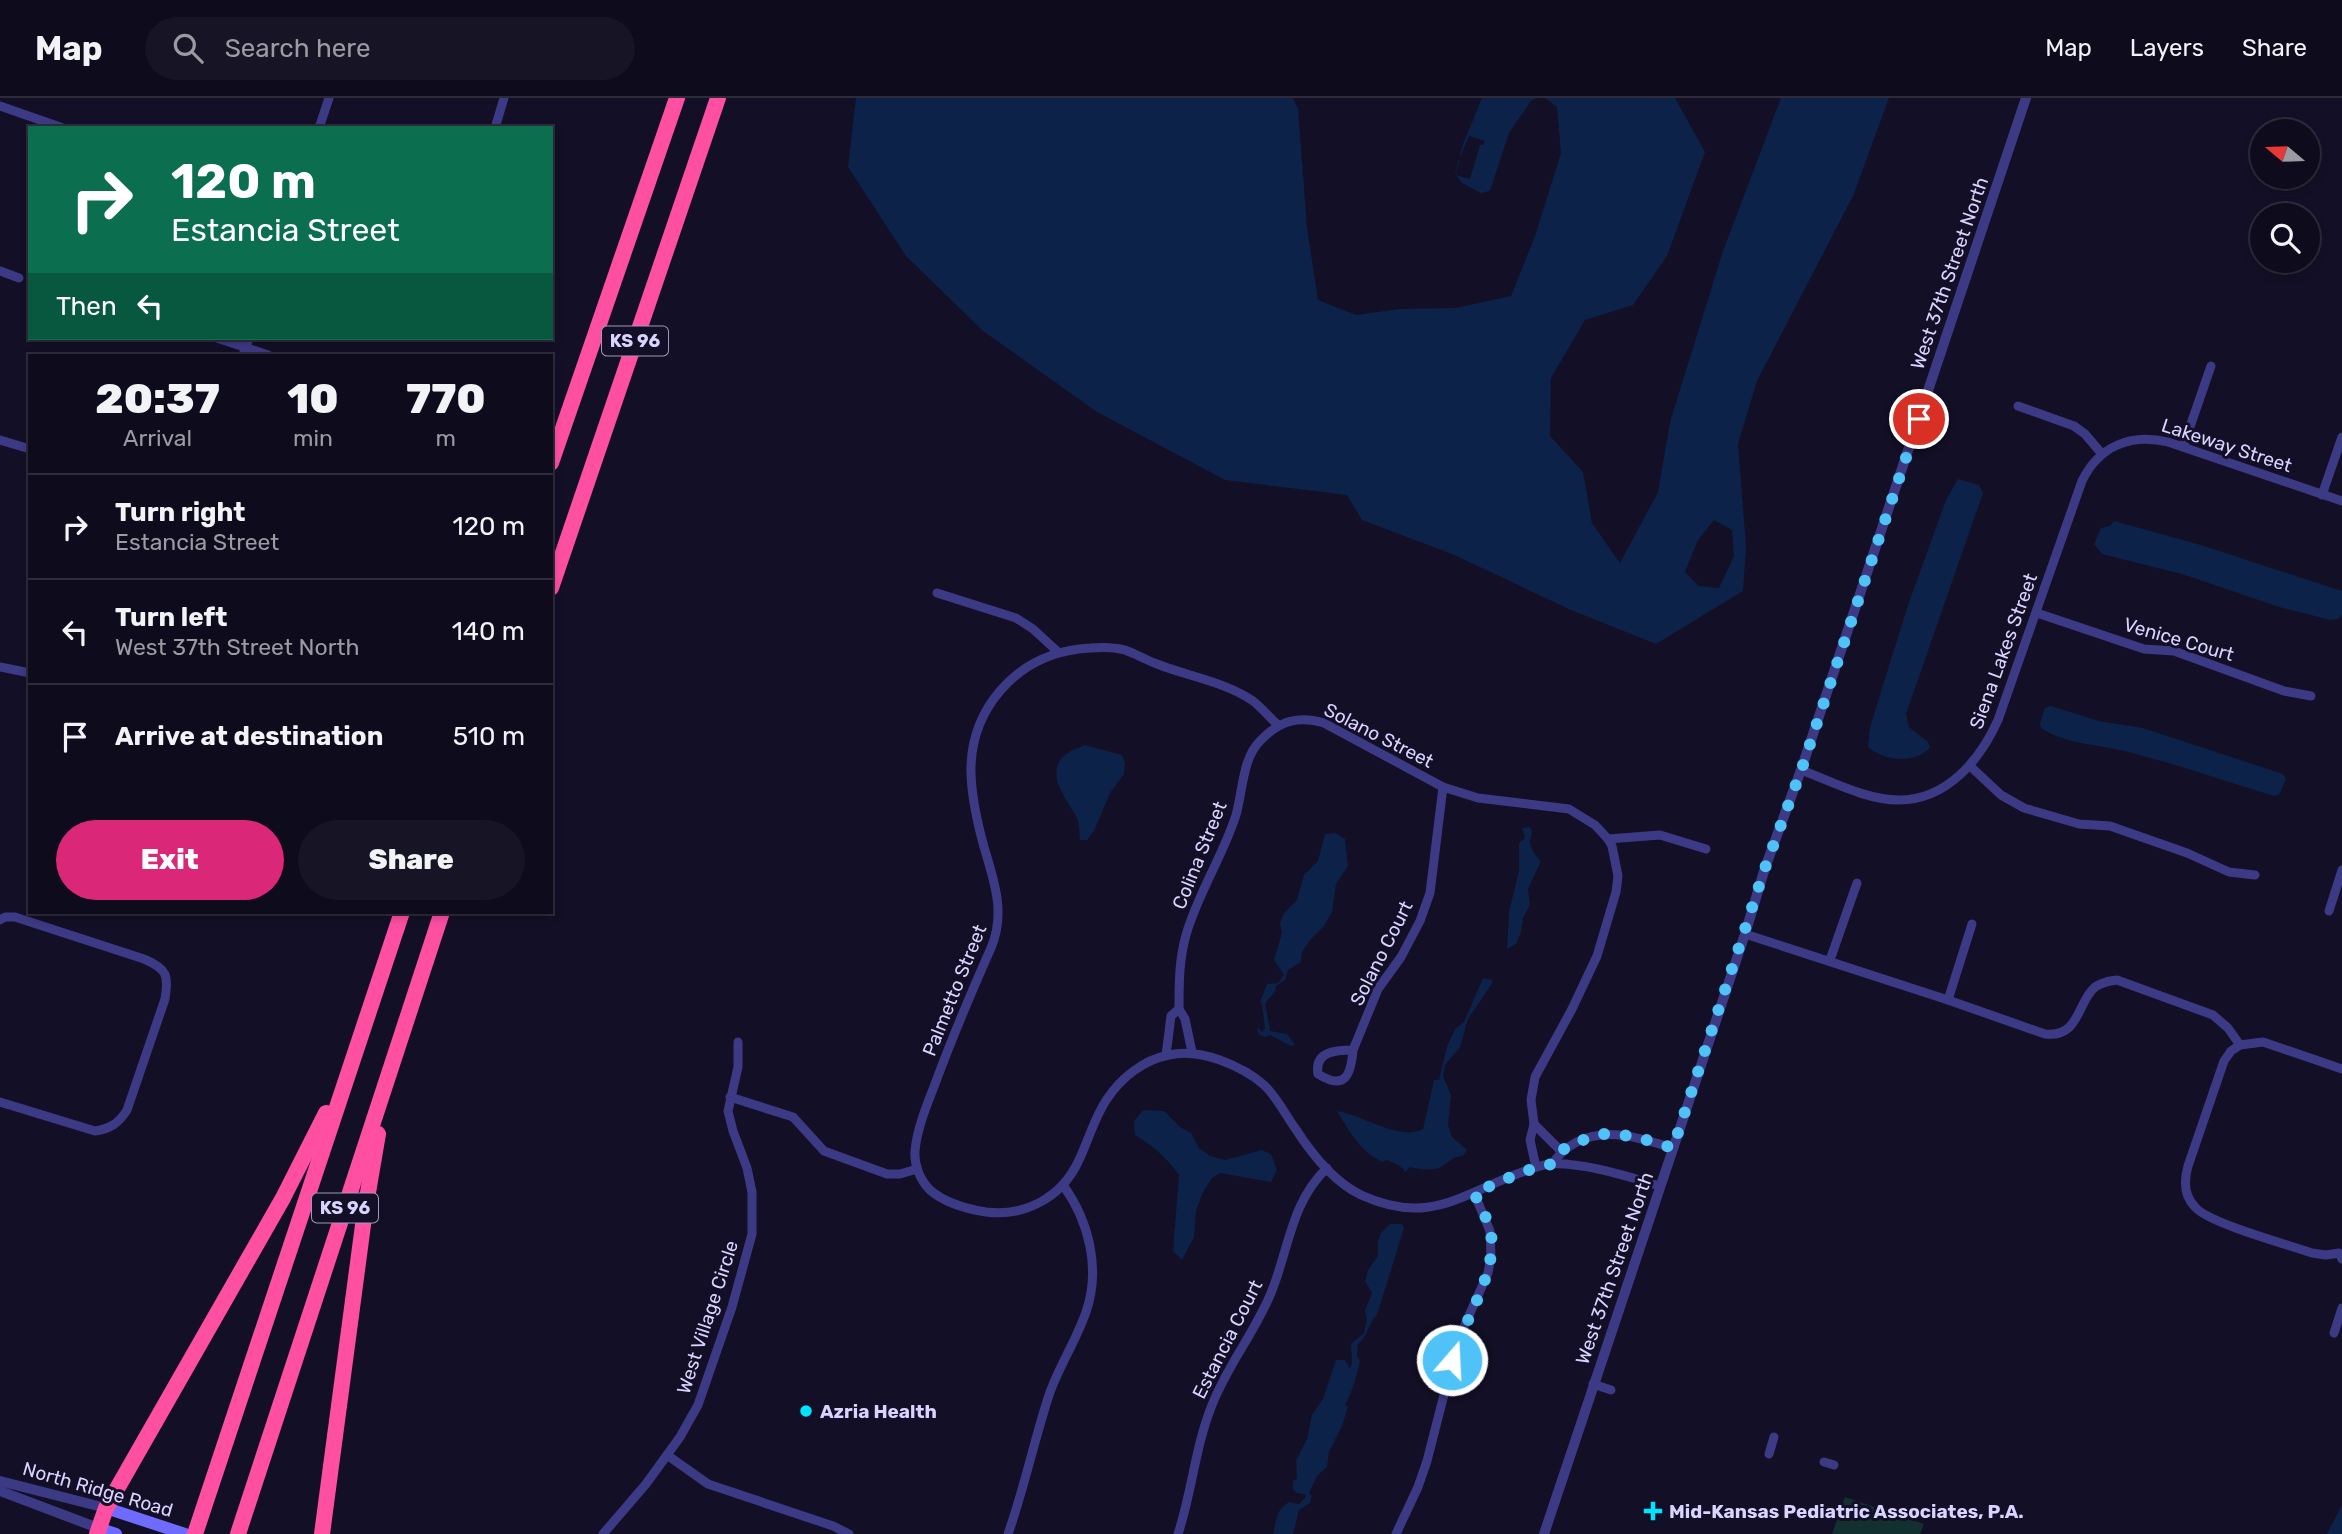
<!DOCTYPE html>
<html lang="en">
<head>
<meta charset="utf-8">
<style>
	:root { --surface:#0e0b1c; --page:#171425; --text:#f1f3f6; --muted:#9b9ba3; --line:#2e2b3b; --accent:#db2777 }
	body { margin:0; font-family:Rubik,sans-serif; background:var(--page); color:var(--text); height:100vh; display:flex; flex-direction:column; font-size:26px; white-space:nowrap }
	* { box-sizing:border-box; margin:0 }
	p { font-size:23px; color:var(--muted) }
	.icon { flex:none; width:38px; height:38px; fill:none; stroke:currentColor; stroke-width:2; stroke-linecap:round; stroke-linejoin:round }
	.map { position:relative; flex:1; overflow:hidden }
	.details { position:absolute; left:28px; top:256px; width:525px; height:560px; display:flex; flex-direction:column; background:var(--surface); border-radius:0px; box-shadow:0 4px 10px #0003,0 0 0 2px var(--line) }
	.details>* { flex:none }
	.banner { position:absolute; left:28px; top:28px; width:525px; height:214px; border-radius:0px; box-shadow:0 4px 10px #0003,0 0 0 2px var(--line); background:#0b6e4f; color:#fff; overflow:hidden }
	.needle { width:46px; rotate:289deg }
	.fabs { position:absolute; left:2250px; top:21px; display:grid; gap:14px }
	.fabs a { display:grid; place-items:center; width:70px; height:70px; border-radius:50%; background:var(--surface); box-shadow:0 4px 10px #0003,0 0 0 2px var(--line); font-size:35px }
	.pin { position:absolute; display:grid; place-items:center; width:60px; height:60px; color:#fff; margin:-30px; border:4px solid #fff; border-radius:50%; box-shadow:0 2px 7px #0007 }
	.me { position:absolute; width:77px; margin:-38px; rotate:19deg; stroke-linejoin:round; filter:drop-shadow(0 0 5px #0008) }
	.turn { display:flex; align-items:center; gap:24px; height:147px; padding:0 28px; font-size:32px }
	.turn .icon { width:91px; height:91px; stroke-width:2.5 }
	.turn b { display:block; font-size:49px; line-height:60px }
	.then { display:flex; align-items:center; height:66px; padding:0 28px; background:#0003; gap:14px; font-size:26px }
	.eta { display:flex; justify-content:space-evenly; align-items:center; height:119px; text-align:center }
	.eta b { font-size:42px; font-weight:800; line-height:49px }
	.primary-button { display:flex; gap:14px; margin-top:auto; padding:14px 28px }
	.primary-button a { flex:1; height:80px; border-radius:42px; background:var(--accent); color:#fff; font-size:28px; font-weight:800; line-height:80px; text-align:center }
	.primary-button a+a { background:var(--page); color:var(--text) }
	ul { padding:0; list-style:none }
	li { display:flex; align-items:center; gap:21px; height:105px; padding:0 28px; border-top:2px solid var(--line) }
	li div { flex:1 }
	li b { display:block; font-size:26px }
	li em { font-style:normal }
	header { display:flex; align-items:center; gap:42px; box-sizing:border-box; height:98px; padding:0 35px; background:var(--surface); border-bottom:2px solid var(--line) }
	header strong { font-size:33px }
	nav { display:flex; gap:38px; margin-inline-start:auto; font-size:24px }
	.search { width:490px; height:63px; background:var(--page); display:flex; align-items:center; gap:18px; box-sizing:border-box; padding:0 24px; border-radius:38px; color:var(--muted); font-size:26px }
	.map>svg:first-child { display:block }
	.green { fill:#12302f }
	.water { fill:#0c2248; fill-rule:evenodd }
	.pier { fill:#130f26 }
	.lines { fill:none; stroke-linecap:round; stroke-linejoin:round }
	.minor { stroke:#3d3a85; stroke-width:9 }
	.tertiary { stroke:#3d3a85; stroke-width:10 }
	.secondary { stroke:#6f6bff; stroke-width:12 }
	.motorway { stroke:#ff4fa3; stroke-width:16 }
	.route { stroke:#4fc3f7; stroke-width:12; stroke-dasharray:0 21.6 }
	.poi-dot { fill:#00e5ff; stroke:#130f26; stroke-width:2.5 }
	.labels { text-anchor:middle; stroke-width:6; stroke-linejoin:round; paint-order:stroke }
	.shield { fill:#130f26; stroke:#9e99be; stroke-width:2 }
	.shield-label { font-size:18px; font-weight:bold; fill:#d9d4ff }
	.street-label { font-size:19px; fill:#d9d4ff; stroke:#130f26 }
	.poi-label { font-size:19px; font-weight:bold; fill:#d9d4ff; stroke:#130f26; text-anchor:start }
</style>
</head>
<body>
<header>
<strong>Map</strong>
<div class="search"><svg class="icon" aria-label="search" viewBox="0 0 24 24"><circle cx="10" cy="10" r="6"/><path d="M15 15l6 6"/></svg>Search here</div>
<nav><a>Map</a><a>Layers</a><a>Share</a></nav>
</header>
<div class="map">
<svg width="2342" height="1436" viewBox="0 0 2342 1436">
	<rect width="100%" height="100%" fill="#130f26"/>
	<polygon class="green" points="1845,1399 1924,1426 1920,1436 1832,1436"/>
	<g class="water">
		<path d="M856,0H1293L1298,11L1307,129L1318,202L1356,217L1400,211L1456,210L1511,198L1535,138L1561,55L1557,9L1545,0H1675L1705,54L1667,158L1633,207L1585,222L1551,280L1550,338L1583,374L1592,425L1620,465L1658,394L1670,324L1723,153L1781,0H1889L1853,98L1757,283L1738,346L1746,449L1743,493L1656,546L1571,512L1452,456L1362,422L1347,397L1225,382L1097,314L983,233L906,158L848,69ZM1714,422L1732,432L1734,458L1719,490L1699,488L1685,474L1698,442Z"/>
		<polygon points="1482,0 1537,0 1531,3 1509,35 1490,93 1481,95 1462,85 1455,76 1463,46"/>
		<path d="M1958,381L1979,387L1983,395L1906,616L1909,629L1928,644L1930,649C1916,667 1884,663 1868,649L1870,629L1908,507L1946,402Z"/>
		<polygon points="2114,423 2201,447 2342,493 2342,517 2338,521 2330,522 2279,509 2182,476 2102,456 2094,446 2101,430 2110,428"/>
		<path d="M2051,608L2099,623L2143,630L2283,676L2286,681L2279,697L2274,698C2224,683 2174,665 2124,653C2096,646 2065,646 2041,630L2040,625L2045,610Z"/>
		<path d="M1085,647L1122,657L1125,665L1124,676L1110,695L1094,733L1087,742H1080C1079,735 1080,726 1077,720C1068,702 1043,676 1065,657C1071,652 1079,650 1085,647Z"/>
		<path d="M1530,729C1534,736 1530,738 1530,745C1531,751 1536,759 1541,763L1528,791L1530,807L1523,820L1521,834L1516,846L1507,851L1509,814L1519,772V745L1525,740L1522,730Z"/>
		<polygon points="1336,735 1345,741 1348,768 1336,786 1332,814 1324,828 1311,841 1302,854 1301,864 1288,872 1285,882 1276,888 1275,894 1265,905 1270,933 1287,936 1295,947 1291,948 1270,937 1265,939 1258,936 1257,929 1262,934 1265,931 1262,906 1260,904 1267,886 1278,885 1284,877 1274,862 1282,835 1280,825 1284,815 1297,802 1304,777 1318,763 1325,736"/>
		<path d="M1483,880L1493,882L1491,887L1468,921L1460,949L1445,967L1443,978L1451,997L1448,1027L1452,1039L1467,1052L1463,1058C1452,1059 1450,1063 1441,1069C1432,1074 1419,1071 1410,1069L1405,1074C1402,1068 1393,1064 1386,1062L1383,1064C1361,1055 1349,1033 1337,1013C1361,1016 1401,1044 1423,1031L1434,982H1439L1447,949L1455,931L1464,924Z"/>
		<path d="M1143,1012L1164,1013L1180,1029L1191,1035L1199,1050L1210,1058L1225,1062L1262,1052L1271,1056L1277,1072L1271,1084L1220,1075L1212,1080L1203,1094L1196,1113L1194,1139L1182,1162L1173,1153L1179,1077C1167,1060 1153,1048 1135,1037L1134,1023Z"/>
		<path d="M1390,1126H1402L1404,1130L1377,1217C1368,1225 1368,1238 1358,1246L1357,1259L1360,1262C1357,1278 1353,1292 1345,1307L1348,1309L1341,1330L1329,1354L1327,1369L1317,1378L1309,1395L1312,1398L1310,1405L1299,1412L1293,1436H1273C1277,1423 1275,1412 1289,1404L1299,1406L1306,1399L1305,1396L1296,1395L1293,1391V1383L1297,1381L1296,1363L1307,1341L1312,1317L1323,1301L1336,1262H1345L1350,1271L1352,1265L1351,1246L1364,1235L1367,1221L1365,1213L1372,1195L1365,1183L1368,1172L1378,1158V1143L1381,1135Z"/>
		<polygon points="2342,1407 2342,1436 2327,1436"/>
	</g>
	<polygon class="pier" points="1469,38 1485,43 1483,47 1480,47 1470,81 1455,77 1460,62 1456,58 1460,59"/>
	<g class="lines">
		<g class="minor">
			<polyline points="0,8 63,30"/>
			<polyline points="319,30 329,0"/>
			<polyline points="495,30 504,0"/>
			<polyline points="0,173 19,180"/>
			<polyline points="217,240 268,257"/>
			<polyline points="243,257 249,240"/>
			<polyline points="2018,308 2074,328 2085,336 2102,356"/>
			<polyline points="0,342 30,351"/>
			<polyline points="2183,349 2211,268"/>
			<polyline points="2322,397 2342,339"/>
			<polyline points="937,495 1016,520 1033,531 1058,554"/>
			<polyline points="2037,515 2144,551 2174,553 2284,593 2311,598"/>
			<polyline points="0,569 30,575"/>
			<path d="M1278,627C1270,620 1262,610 1253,603C1226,584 1187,578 1157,566C1146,562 1136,556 1125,552C1114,549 1101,549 1090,550C1054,552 1024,565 1000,593C959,641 969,694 984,749C994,783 1006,815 991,850C971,895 952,940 935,986C927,1007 917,1030 915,1053C914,1067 920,1082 930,1092C945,1105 967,1111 986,1114C1024,1119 1061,1100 1078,1064C1088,1044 1094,1020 1107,1001C1121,980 1143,962 1169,957C1186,953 1203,956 1220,962C1236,968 1252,976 1264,987C1277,999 1285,1016 1295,1030C1311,1055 1334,1084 1361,1097C1427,1127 1457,1099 1517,1076C1528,1072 1539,1067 1550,1066C1583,1064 1629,1079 1660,1088"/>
			<polyline points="1970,668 2001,697 2024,710 2079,726 2110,728 2187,755 2229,774 2255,777"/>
			<path d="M1801,672C1831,683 1866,702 1899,702C1947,702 1980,662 1998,622L2082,383C2099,348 2131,335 2168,344L2342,403"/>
			<polyline points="1608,741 1660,737 1706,751"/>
			<polyline points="2329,813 2342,772"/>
			<path d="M0,822L5,819H15L144,861C167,871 169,877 165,901L127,1012C119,1025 110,1031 95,1033L0,1004"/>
			<path d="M1745,836L1948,902L2045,936C2080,940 2077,904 2095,889C2102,884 2109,883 2117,882L2213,917L2228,930L2240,947L2263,944L2342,971"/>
			<polyline points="1830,862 1857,785"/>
			<polyline points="1948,902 1972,826"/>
			<path d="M1179,911C1179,885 1179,862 1186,837C1198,795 1223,758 1236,717C1243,693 1242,660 1261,642C1280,622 1299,618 1324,625L1443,689L1478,700L1569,711L1595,727L1608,741L1612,748L1618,778L1616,794L1597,858L1572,911L1535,979L1531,1002L1534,1026L1530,1042L1536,1069"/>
			<path d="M2240,947L2231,953L2224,963L2188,1068C2184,1082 2184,1098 2195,1109C2208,1125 2289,1147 2312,1155L2326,1157L2339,1155L2342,1161"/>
			<path d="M1353,952C1351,977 1345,993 1318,976C1314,953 1337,952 1353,952L1378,891L1401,859L1420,823L1430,795L1443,689"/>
			<polyline points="1166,957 1171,918 1179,911 1185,921 1192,954"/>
			<polyline points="730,999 793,1019 824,1053 887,1076 900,1076 917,1071"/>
			<polyline points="1534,1026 1561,1053"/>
			<path d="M1552,1066C1583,1022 1631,1037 1673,1050"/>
			<polyline points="2334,1235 2342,1210"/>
			<polyline points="1593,1286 1611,1292"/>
			<polyline points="1769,1356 1774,1339"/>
			<polyline points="667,1357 708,1386 833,1428 849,1436"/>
			<polyline points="1824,1364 1834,1367"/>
			<polyline points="603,1436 646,1386 680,1339 698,1307 732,1209 752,1136 752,1094 747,1070 733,1033 728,1013 738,969 738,944"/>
			<path d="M1008,1436C1024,1391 1034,1343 1049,1297C1059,1268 1076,1243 1086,1214C1101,1171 1089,1123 1063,1087"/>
			<path d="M1178,1436C1192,1394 1195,1349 1212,1307C1227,1268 1255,1234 1271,1195C1289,1151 1291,1104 1327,1070"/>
			<polyline points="1396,1436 1418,1389 1427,1363 1458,1242 1488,1175 1491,1158 1490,1133 1474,1095"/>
		</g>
		<g class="tertiary">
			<polyline points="0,1383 106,1410"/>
			<polyline points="0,1393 98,1430"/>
			<polyline points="1544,1436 1745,836 1765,770 1801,672 2026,0"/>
		</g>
		<g class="secondary">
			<polyline points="106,1410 185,1436"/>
			<polyline points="98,1430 116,1436"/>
		</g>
		<g class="motorway">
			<polyline points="551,365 677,0"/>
			<polyline points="551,490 718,0"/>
			<polyline points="97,1436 106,1410 283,1100 326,1015"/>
			<polyline points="195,1436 402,814"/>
			<polyline points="238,1436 442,814"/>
			<polyline points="322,1436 365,1112 378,1036"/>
		</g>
	</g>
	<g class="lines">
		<path class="route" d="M1452,1262C1464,1222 1500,1172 1490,1131C1486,1118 1480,1107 1474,1095L1522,1074L1552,1066L1561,1053L1573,1045L1603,1036L1633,1038L1673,1050L1765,770L1801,673L1919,321"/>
	</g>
	<g class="poi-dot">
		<circle cx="806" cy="1313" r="7"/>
		<path d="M1649.5 1402.5h7v7h7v7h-7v7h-7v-7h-7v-7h7z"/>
	</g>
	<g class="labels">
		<g class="shield">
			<rect x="602" y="228.5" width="66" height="29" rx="5"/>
			<rect x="312" y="1095.5" width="66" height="29" rx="5"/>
		</g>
		<g class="shield-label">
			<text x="635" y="249">KS 96</text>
			<text x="345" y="1116">KS 96</text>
		</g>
		<g class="street-label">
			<text transform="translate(1949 175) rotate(-71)" y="7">West 37th Street North</text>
			<text transform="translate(2227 347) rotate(18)" y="7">Lakeway Street</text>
			<text transform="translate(2179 541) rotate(16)" y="7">Venice Court</text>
			<text transform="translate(2003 553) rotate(-70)" y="7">Siena Lakes Street</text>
			<text transform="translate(1379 637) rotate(27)" y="7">Solano Street</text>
			<text transform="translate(1199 757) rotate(-68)" y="7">Colina Street</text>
			<text transform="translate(1381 855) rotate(-63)" y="7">Solano Court</text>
			<text transform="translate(954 892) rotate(-68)" y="7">Palmetto Street</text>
			<text transform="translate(1614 1170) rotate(-71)" y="7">West 37th Street North</text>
			<text transform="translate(707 1219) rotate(-72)" y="7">West Village Circle</text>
			<text transform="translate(1227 1241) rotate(-63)" y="7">Estancia Court</text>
			<text transform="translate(98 1391) rotate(16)" y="7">North Ridge Road</text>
		</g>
		<g class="poi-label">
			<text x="820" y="1320">Azria Health</text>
			<text x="1669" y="1420">Mid-Kansas Pediatric Associates, P.A.</text>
		</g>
	</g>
</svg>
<div class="fabs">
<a><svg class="needle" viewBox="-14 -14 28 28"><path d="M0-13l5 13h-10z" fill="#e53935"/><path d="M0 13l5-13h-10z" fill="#9b9ba3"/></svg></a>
<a><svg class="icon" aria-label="search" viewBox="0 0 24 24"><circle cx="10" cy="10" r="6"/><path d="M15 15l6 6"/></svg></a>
</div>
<div class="pin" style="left:1919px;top:321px;background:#d93025"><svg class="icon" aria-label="arrive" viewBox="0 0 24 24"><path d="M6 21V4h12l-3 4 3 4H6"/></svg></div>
<svg class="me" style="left:1452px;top:1262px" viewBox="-20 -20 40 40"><circle r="17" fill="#4fc3f7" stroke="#fff" stroke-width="3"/><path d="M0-11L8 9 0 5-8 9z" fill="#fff"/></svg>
<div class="banner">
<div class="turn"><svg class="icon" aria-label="right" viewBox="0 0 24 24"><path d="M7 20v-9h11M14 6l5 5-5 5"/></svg><div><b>120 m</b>Estancia Street</div></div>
<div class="then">Then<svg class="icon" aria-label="left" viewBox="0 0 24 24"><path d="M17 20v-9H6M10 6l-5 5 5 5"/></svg></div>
</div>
<section class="details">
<div class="eta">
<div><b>20:37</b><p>Arrival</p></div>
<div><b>10</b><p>min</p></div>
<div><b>770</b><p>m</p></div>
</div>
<ul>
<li><svg class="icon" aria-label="right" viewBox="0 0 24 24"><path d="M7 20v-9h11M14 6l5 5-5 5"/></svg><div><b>Turn right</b><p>Estancia Street</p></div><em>120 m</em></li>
<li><svg class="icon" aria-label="left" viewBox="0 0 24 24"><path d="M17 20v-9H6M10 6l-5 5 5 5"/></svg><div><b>Turn left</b><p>West 37th Street North</p></div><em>140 m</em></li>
<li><svg class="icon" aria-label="arrive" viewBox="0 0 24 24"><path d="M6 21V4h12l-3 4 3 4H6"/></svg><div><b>Arrive at destination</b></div><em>510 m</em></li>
</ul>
<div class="primary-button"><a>Exit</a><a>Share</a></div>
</section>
</div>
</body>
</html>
